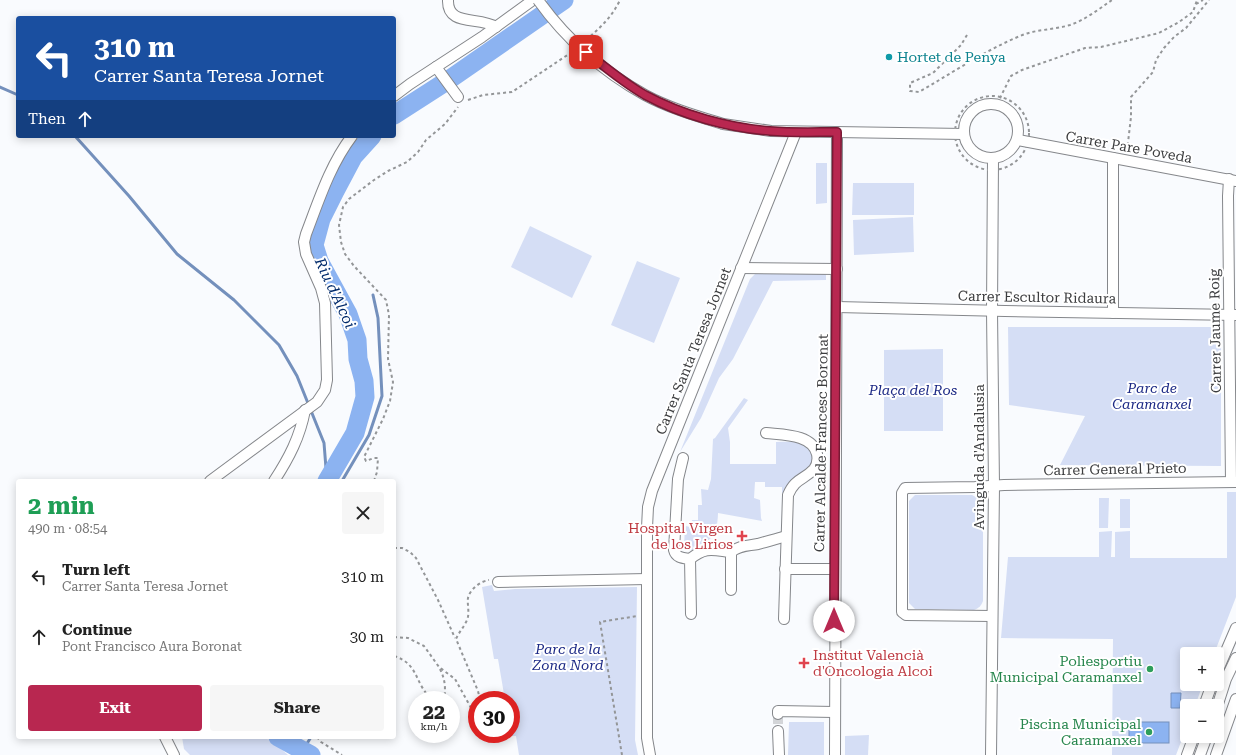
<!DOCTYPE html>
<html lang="en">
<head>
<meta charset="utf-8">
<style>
	:root { --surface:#fff; --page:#f6f6f6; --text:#222; --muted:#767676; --accent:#b82750 }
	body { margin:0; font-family:"Roboto Serif",serif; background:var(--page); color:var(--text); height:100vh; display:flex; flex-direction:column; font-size:15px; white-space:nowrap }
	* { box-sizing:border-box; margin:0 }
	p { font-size:13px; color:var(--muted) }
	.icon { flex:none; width:22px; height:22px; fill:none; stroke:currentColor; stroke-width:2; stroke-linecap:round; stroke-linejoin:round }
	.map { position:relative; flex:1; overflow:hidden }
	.sheet { position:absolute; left:16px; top:479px; width:380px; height:260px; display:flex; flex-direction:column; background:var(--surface); border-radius:4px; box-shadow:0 2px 10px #0003 }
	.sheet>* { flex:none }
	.top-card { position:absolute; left:16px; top:16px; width:380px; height:122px; border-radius:4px; box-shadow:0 2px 10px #0003; background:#1a4fa0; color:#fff; overflow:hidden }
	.buttons { position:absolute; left:1180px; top:647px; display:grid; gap:8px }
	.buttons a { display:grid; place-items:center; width:44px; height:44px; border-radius:4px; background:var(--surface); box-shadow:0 2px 10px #0003; font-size:20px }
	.speed { position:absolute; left:408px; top:691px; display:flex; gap:8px; font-size:20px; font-weight:700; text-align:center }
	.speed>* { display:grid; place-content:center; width:52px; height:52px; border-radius:50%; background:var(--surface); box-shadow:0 2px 10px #0003; line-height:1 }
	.speed small { font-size:10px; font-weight:400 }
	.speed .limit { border:6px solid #d22; background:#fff; color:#111 }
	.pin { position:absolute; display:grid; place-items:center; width:34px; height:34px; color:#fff; margin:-17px; border-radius:8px; box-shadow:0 2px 6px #0006 }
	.me { position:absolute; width:44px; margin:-22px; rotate:0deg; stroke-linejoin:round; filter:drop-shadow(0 0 3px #0008) }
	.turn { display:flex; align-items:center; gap:14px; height:84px; padding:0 12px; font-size:18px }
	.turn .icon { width:52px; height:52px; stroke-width:2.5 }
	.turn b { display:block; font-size:28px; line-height:34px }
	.then { display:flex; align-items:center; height:38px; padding:0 12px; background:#0003; gap:8px; font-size:15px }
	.round { display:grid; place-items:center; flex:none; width:42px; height:42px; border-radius:4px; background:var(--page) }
	.overview { display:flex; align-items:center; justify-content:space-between; height:68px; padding:0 12px }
	h1 { font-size:24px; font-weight:700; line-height:30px; color:#1e9e55 }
	.cta { display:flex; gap:8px; margin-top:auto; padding:8px 12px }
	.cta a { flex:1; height:46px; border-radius:4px; background:var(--accent); color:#fff; font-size:16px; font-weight:700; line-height:46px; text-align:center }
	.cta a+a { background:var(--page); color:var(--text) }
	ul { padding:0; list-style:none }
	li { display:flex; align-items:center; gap:12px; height:60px; padding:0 12px }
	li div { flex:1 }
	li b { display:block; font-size:15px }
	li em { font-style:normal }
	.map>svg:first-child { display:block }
	.green { fill:#d5def5 }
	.water { fill:#8cb3f1; stroke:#7490bc }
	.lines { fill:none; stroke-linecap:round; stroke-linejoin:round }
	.stream { stroke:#7490bc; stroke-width:3 }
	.river { stroke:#8cb3f1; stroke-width:19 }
	.minor-tunnel { stroke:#d3d5d8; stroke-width:10; stroke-dasharray:10 5; stroke-linecap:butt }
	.minor-casing { stroke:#85878b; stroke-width:12 }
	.path { stroke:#949698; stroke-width:2; stroke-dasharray:3 3; stroke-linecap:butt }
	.minor { stroke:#fff; stroke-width:10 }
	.minor-bridge-casing { stroke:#85878b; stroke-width:12; stroke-linecap:butt }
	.minor-bridge { stroke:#fff; stroke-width:10 }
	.route-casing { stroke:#781934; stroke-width:10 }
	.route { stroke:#b82750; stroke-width:7 }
	.culture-dot { fill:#0f9aa8; stroke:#fff; stroke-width:1.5 }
	.health-dot { fill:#e0444e; stroke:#fff; stroke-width:1.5 }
	.leisure-dot { fill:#2e9e5b; stroke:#fff; stroke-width:1.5 }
	.labels { text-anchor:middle; stroke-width:4; stroke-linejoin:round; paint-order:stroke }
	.culture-label { font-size:14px; fill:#0d838f; stroke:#fff; text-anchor:start }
	.street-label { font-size:14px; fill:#3c3d3f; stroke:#fff }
	.park-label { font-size:14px; font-style:italic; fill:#1c2985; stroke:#fff }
	.health-label { font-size:14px; fill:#be3a42; stroke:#fff; text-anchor:end }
	.leisure-label { font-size:14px; fill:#27864d; stroke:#fff; text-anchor:end }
	.water-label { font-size:15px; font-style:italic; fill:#002a6b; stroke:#fff }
</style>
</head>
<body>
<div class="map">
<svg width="1236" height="755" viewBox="0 0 1236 755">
	<rect width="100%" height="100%" fill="#f9fbfe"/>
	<g class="green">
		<polygon points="816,163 827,163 827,203 816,204"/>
		<polygon points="853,183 914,183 914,215 852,215"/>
		<polygon points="913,217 914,252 854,255 853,220"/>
		<polygon points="530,226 592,256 572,298 511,267"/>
		<polygon points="637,261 680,278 654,343 611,325"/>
		<polygon points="826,273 826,280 773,281 733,359 719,378 701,418 680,452 750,279 755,274"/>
		<polygon points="1008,327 1221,327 1221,466 1060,465 1085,416 1009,405"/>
		<polygon points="943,349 943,431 884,431 884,350"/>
		<path d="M744,398L748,400L728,428L730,442V464H776V442C792,442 801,440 814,451L813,465L786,492L782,493V487H765V482H755L754,498L760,500L761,518L762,521L718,513C718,518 717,525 716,530C712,539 698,552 688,550L684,546L685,526L691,527L692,520H698V505H702L701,489L708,490L711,479L713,439L715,438Z"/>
		<polygon points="1227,492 1236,492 1236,597 1214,654 1187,654 1187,684 1203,684 1195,706 1187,706 1187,726 1176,755 1112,755 1113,639 1001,638 1008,557 1099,557 1099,532 1112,531 1111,557 1115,557 1115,532 1130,531 1130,558 1227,558"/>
		<path d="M915,495H972L981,500L983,505V601C981,606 979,608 974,610L915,609L909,603V501Z"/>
		<polygon points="1099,498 1109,498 1108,528 1099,528"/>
		<rect x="1120" y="499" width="10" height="29"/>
		<polygon points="492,585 494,591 515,589 637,587 635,740 638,755 519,755 516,736 511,736 510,734 511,700 505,700 498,659 494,659 482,587"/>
		<polygon points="789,722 824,722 824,755 788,755"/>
		<polygon points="869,735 868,755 845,755 845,736"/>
		<polygon points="182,737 262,737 272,741 288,755 190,755 184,749"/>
	</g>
	<g class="water">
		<polygon points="1171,693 1181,693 1180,708 1171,708"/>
		<rect x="1129" y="722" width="40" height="21"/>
	</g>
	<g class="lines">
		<g class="stream">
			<polyline points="0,87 18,95"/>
			<polyline points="75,136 129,196 177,254 234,300 279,345 297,376 324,443 327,481"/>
			<polyline points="342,481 369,435 382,396 378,318 373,295"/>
			<polyline points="300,755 311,737"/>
		</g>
		<g class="river">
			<polyline points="394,115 450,79 564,0"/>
			<polyline points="327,481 355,433 365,397 364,381 358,359 357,340 348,314 319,261 314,245 321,219 335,191 353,157 372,136"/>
			<polyline points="278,737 311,755"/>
		</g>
		<polyline class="minor-tunnel" points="778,714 778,731"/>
		<defs>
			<g id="minor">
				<path d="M448,0C447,27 479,16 496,27"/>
				<polyline points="436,67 458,97"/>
				<polyline points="394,96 410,84 482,37 533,0"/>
				<circle cx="991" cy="131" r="27"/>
				<polyline points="723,124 771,131 964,134"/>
				<polyline points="1018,140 1236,181"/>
				<polyline points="1229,179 1228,196 1231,482"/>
				<polyline points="741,268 837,269"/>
				<polyline points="837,307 1005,311 1236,315"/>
				<polyline points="1113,313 1113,158"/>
				<path d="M766,433C783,435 812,434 817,454C818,459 817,465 814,469C804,480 795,478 788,495L784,619"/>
				<path d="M683,458L678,479L674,550C676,558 683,558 690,559L691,614"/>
				<path d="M210,481L317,402L325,390L327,380L325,303L321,288L306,254L304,242L306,234C319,200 330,165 352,136"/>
				<path d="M274,481C289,458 300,437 305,410"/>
				<path d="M731,552C740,545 748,546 758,544C768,541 777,539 786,536"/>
				<path d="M690,559C706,546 713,550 731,552V590"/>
				<polyline points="785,569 834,569"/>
				<polyline points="498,582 647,579"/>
				<polyline points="992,616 906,615 902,612 902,493 905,488 975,487 1004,485 1236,482"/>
				<polyline points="1217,672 1236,628"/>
				<polyline points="1204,706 1212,684"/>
				<polyline points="1217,707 1226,679 1236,658"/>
				<polyline points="778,714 778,711 834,712"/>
				<polyline points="778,731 779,755"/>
				<polyline points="165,737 174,755"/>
				<polyline points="650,755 647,738 647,528 648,507 652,491 796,132"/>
				<path d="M835,755C834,547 837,339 837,132"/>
				<polyline points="991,755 994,486 992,311 993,159"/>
				<polyline points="1187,755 1194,736"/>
				<polyline points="1200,755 1207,736"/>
				<polyline points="1216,755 1236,699"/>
			</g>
		</defs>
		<use href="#minor" class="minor-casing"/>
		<g class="path">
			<polyline points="1196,4 1203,0"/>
			<path d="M967,35L961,45L933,73L910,83V91L919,92C952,73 984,51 1020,36C1036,29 1054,30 1070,25C1085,20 1099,9 1112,0"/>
			<path d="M586,40C600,28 612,17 620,0"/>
			<circle cx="992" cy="133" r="37"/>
			<polyline points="468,100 483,95 512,92 572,52"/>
			<polyline points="998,104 1001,96 1011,76 1022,70 1085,48 1101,47 1159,33 1179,22 1193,12 1197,0"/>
			<polyline points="1127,151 1131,117 1131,97 1153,72 1156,60 1164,48 1174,37 1186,28 1209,0"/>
			<polyline points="374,481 377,472 378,458 374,458 366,461 364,457 383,419 390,401 393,382 388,359 389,315 386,300 354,266 345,254 341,242 339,225 343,207 349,199 374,180 388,171 407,162 418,152 426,140 445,124 458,107"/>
			<polyline points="394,548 402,548 410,552 416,558 438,600 455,638"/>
			<polyline points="394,637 408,638 424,646 439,667 455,679 475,715 477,714"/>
			<path d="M394,656C420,664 414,685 433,700"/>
			<path d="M440,669C445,679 446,688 444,700"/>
			<path d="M480,700L478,691L456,639C459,632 464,627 467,620C470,613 467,605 468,598C470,589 481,581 489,580"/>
			<polyline points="317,737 321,742 342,755"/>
			<polyline points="622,755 600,622 637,616"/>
		</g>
		<use href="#minor" class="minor"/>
		<defs>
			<path id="minor-bridge" d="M538,0C566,39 604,72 645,95C669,108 697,116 723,124"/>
		</defs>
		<use href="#minor-bridge" class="minor-bridge-casing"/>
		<use href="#minor-bridge" class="minor-bridge"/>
	</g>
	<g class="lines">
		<defs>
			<path id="route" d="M586,52C605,67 624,83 645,95C682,115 729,128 770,131C793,133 815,132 837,132L834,621"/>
		</defs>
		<use href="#route" class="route-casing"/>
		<use href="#route" class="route"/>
	</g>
	<circle class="culture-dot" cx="889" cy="57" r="4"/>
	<g class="health-dot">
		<path d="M740 530h4v4h4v4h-4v4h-4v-4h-4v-4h4z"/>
		<path d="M802 657h4v4h4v4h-4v4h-4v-4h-4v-4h4z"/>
	</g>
	<g class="leisure-dot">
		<circle cx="1150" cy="669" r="4"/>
		<circle cx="1149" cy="732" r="4"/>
	</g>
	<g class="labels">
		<g class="culture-label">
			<text x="897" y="62">Hortet de Penya</text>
		</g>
		<g class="street-label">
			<text transform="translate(1129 147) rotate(10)" y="5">Carrer Pare Poveda</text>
			<text transform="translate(1037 297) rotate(1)" y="5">Carrer Escultor Ridaura</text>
			<text transform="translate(1215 331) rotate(-91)" y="5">Carrer Jaume Roig</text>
			<text transform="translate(693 351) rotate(-68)" y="5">Carrer Santa Teresa Jornet</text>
			<text transform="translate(821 443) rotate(-89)" y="5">Carrer Alcalde Francesc Boronat</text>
			<text transform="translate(979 457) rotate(-90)" y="5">Avinguda d'Andalusia</text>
			<text transform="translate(1115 469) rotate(-1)" y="5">Carrer General Prieto</text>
		</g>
		<g class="park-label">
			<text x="1152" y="393">Parc de<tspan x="1152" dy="16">Caramanxel</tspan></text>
			<text x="913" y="395">Plaça del Ros</text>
			<text x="568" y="654">Parc de la<tspan x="568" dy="16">Zona Nord</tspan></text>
		</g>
		<g class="health-label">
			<text x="733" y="533">Hospital Virgen<tspan x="733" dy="16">de los Lirios</tspan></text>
			<text x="813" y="660" text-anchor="start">Institut Valencià<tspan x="813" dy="16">d'Oncologia Alcoi</tspan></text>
		</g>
		<g class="leisure-label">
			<text x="1142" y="666">Poliesportiu<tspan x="1142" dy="16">Municipal Caramanxel</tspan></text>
			<text x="1141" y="729">Piscina Municipal<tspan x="1141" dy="16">Caramanxel</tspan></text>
		</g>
		<g class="water-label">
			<text transform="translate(335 293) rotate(65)" y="5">Riu d'Alcoi</text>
		</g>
	</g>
</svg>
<div class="buttons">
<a>+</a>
<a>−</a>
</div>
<div class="speed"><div>22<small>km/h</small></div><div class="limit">30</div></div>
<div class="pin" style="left:586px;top:52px;background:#d93025"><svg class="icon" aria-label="arrive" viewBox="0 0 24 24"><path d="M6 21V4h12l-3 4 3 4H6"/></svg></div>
<svg class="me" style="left:834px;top:621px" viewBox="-20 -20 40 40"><circle r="19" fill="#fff"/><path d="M0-13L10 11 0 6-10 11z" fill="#b82750"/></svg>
<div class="top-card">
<div class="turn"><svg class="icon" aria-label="left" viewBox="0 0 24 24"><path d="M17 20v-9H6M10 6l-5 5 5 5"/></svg><div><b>310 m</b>Carrer Santa Teresa Jornet</div></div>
<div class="then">Then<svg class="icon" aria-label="ahead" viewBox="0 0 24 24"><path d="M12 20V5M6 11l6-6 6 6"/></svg></div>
</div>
<section class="sheet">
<div class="overview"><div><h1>2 min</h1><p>490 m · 08:54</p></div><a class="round"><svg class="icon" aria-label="close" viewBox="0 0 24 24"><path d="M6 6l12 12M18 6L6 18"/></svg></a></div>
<ul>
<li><svg class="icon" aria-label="left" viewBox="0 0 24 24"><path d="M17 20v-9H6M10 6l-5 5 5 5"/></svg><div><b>Turn left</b><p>Carrer Santa Teresa Jornet</p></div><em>310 m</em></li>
<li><svg class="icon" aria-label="ahead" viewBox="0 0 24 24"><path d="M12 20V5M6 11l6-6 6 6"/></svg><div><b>Continue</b><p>Pont Francisco Aura Boronat</p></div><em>30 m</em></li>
</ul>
<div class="cta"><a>Exit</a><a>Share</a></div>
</section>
</div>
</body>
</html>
